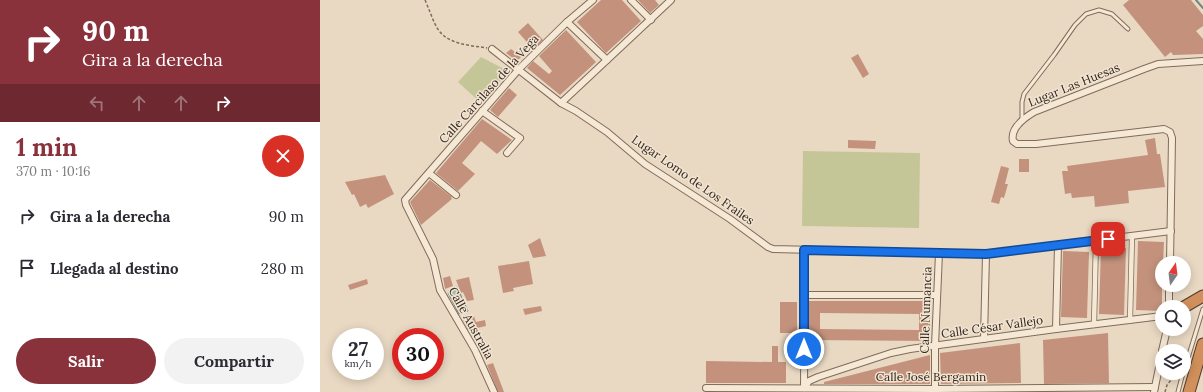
<!DOCTYPE html>
<html lang="es">
<head>
<meta charset="utf-8">
<style>
	:root { --surface:#fff; --page:#f2f2f3; --text:#2b2b33; --muted:#7c7c81; --accent:#8a323c }
	body { margin:0; font-family:Lora,serif; background:var(--page); color:var(--text); height:100vh; display:flex; flex-direction:column; font-size:15px; white-space:nowrap }
	* { box-sizing:border-box; margin:0 }
	p { font-size:13px; color:var(--muted) }
	.icon { flex:none; width:22px; height:22px; fill:none; stroke:currentColor; stroke-width:2; stroke-linecap:round; stroke-linejoin:round }
	.map { position:relative; flex:1; overflow:hidden }
	.sheet { display:flex; flex-direction:column; background:var(--surface); width:320px }
	.sheet>* { flex:none }
	.top-card { background:#8a323c; color:#fff; overflow:hidden }
	.needle { width:26px; rotate:14deg }
	.fabs { position:absolute; left:835px; top:256px; display:grid; gap:8px }
	.fabs a { display:grid; place-items:center; width:36px; height:36px; border-radius:50%; background:var(--surface); box-shadow:0 2px 10px #0003; font-size:20px }
	.speed { position:absolute; left:12px; top:328px; display:flex; gap:8px; font-size:20px; font-weight:700; text-align:center }
	.speed>* { display:grid; place-content:center; width:52px; height:52px; border-radius:50%; background:var(--surface); box-shadow:0 2px 10px #0003; line-height:1 }
	.speed small { font-size:10px; font-weight:400 }
	.speed .limit { border:6px solid #d22; background:#fff; color:#111 }
	.pin { position:absolute; display:grid; place-items:center; width:34px; height:34px; color:#fff; margin:-17px; border-radius:8px; box-shadow:0 2px 6px #0006 }
	.me { position:absolute; width:44px; margin:-22px; rotate:0deg; stroke-linejoin:round; filter:drop-shadow(0 0 3px #0008) }
	.turn { display:flex; align-items:center; gap:14px; height:84px; padding:0 16px; font-size:18px }
	.turn .icon { width:52px; height:52px; stroke-width:2.5 }
	.turn b { display:block; font-size:28px; line-height:34px }
	.lanes { display:flex; align-items:center; height:38px; padding:0 16px; background:#0003; justify-content:center; gap:20px; direction:ltr }
	.lanes .off { opacity:.35 }
	.round { display:grid; place-items:center; flex:none; width:42px; height:42px; border-radius:21px; background:var(--page) }
	.headline { display:flex; align-items:center; justify-content:space-between; height:68px; padding:0 16px }
	h1 { font-size:24px; font-weight:800; line-height:30px; color:var(--accent) }
	.action { display:flex; gap:8px; margin-top:auto; padding:8px 16px }
	.action a { flex:1; height:46px; border-radius:24px; background:var(--accent); color:#fff; font-size:16px; font-weight:800; line-height:46px; text-align:center }
	.action a+a { background:var(--page); color:var(--text) }
	ul { padding:0; list-style:none }
	li { display:flex; align-items:center; gap:12px; height:52px; padding:0 16px }
	li div { flex:1 }
	li b { display:block; font-size:15px }
	li em { font-style:normal }
	main { display:flex; flex:1; min-height:0 }
	.map>svg:first-child { display:block }
	.green { fill:#c5c698 }
	.water { fill:#a4bcb3; stroke:#6d897f }
	.lines { fill:none; stroke-linecap:round; stroke-linejoin:round }
	.stream { stroke:#6d897f; stroke-width:2 }
	.building { fill:#c4927c; fill-rule:evenodd }
	.service-casing { stroke:#816b5b; stroke-width:5 }
	.pedestrian-casing { stroke:#816b5b; stroke-width:6 }
	.minor-casing { stroke:#816b5b; stroke-width:8 }
	.motorway-casing { stroke:#4f3b2f; stroke-width:13 }
	.path { stroke:#816b5b; stroke-width:1.5; stroke-dasharray:3 2; stroke-linecap:butt }
	.service { stroke:#f5e8d5; stroke-width:3 }
	.pedestrian { stroke:#f5e8d5; stroke-width:4.5 }
	.minor { stroke:#f5e8d5; stroke-width:6 }
	.motorway { stroke:#d1905b; stroke-width:11 }
	.route-casing { stroke:#114b97; stroke-width:10 }
	.route { stroke:#1a73e8; stroke-width:7 }
	.labels { text-anchor:middle; stroke-width:3; stroke-linejoin:round; paint-order:stroke }
	.street-label { font-size:12px; fill:#33261e; stroke:#f1e4d1 }
</style>
</head>
<body>
<main>
<section class="sheet">
<div class="top-card">
<div class="turn"><svg class="icon" aria-label="right" viewBox="0 0 24 24"><path d="M7 20v-9h11M14 6l5 5-5 5"/></svg><div><b>90 m</b>Gira a la derecha</div></div>
<div class="lanes"><svg class="icon off" aria-label="left" viewBox="0 0 24 24"><path d="M17 20v-9H6M10 6l-5 5 5 5"/></svg><svg class="icon off" aria-label="ahead" viewBox="0 0 24 24"><path d="M12 20V5M6 11l6-6 6 6"/></svg><svg class="icon off" aria-label="ahead" viewBox="0 0 24 24"><path d="M12 20V5M6 11l6-6 6 6"/></svg><svg class="icon" aria-label="right" viewBox="0 0 24 24"><path d="M7 20v-9h11M14 6l5 5-5 5"/></svg></div>
</div>
<div class="headline"><div><h1>1 min</h1><p>370 m · 10:16</p></div><a class="round" style="background:#d93025;color:#fff"><svg class="icon" aria-label="close" viewBox="0 0 24 24"><path d="M6 6l12 12M18 6L6 18"/></svg></a></div>
<ul>
<li><svg class="icon" aria-label="right" viewBox="0 0 24 24"><path d="M7 20v-9h11M14 6l5 5-5 5"/></svg><div><b>Gira a la derecha</b></div><em>90 m</em></li>
<li><svg class="icon" aria-label="arrive" viewBox="0 0 24 24"><path d="M6 21V4h12l-3 4 3 4H6"/></svg><div><b>Llegada al destino</b></div><em>280 m</em></li>
</ul>
<div class="action"><a>Salir</a><a>Compartir</a></div>
</section>
<div class="map">
<svg width="883" height="392" viewBox="0 0 883 392">
	<rect width="100%" height="100%" fill="#e9d9c3"/>
	<g class="green">
		<polygon points="161,57 188,71 162,104 138,82"/>
		<polygon points="483,151 600,153 599,228 482,226"/>
	</g>
	<polygon class="water" points="137,287 148,311 139,314 128,293 130,293 129,290"/>
	<g class="lines">
		<polyline class="stream" points="876,0 883,8"/>
	</g>
	<g class="building">
		<polygon points="281,0 302,0 321,21 286,53 257,22"/>
		<polygon points="318,0 335,0 339,5 330,13"/>
		<polygon points="809,0 871,0 883,15 883,26 876,31 883,39 883,54 853,55 851,52 845,57 803,5"/>
		<polygon points="208,23 223,40 213,49 198,32"/>
		<polygon points="246,30 276,62 240,95 207,68 213,61 229,74 232,71 219,56"/>
		<polygon points="191,49 195,52 198,49 204,54 197,61 186,53"/>
		<polygon points="538,54 549,74 543,78 531,58"/>
		<polygon points="189,88 197,95 178,117 170,110"/>
		<polygon points="162,119 192,140 177,154 161,141 142,163 155,174 138,191 116,173"/>
		<polygon points="835,138 837,154 840,154 845,187 808,191 809,203 775,207 774,196 752,198 751,193 745,194 742,171 748,171 747,166 828,155 825,140"/>
		<polygon points="528,140 556,141 555,149 528,148"/>
		<rect x="699" y="159" width="10" height="13"/>
		<polygon points="681,166 689,168 685,184 688,184 684,198 681,197 679,204 671,202"/>
		<polygon points="65,175 74,194 48,208 46,204 40,207 34,194 32,195 25,182"/>
		<polygon points="110,180 132,197 131,198 132,199 101,225 90,202"/>
		<polygon points="220,238 226,256 213,258 208,245"/>
		<polygon points="818,241 844,242 843,263 842,263 842,311 816,310"/>
		<polygon points="781,247 806,248 804,315 779,314"/>
		<polygon points="743,251 769,252 767,318 741,317"/>
		<polygon points="209,261 213,284 193,288 194,291 183,293 178,266"/>
		<polygon points="130,276 133,286 125,289 123,278"/>
		<polygon points="149,277 154,300 147,301 143,292 141,293 136,280"/>
		<polygon points="47,279 48,284 30,290 28,285"/>
		<path d="M489,301H610V341L489,340ZM500,313L599,314V330L500,329Z"/>
		<rect x="460" y="302" width="17" height="31"/>
		<polygon points="221,306 222,311 205,315 203,309"/>
		<polygon points="154,316 156,322 165,320 166,326 148,330 143,320"/>
		<polygon points="788,333 789,383 724,384 723,340"/>
		<polygon points="700,343 701,383 621,384 620,353"/>
		<polygon points="452,346 458,346 458,362 466,362 466,383 386,383 386,361 452,362"/>
		<polygon points="610,355 610,384 504,384 504,382"/>
		<polygon points="173,363 184,392 178,392 167,365"/>
	</g>
	<g class="lines">
		<defs>
			<g id="service">
				<polyline points="702,119 702,102 704,94 734,55 755,25 766,14 779,10 792,14 808,29"/>
				<polyline points="864,371 883,309"/>
				<polyline points="858,392 863,373"/>
			</g>
			<g id="pedestrian">
				<polyline points="810,321 812,236"/>
				<polyline points="774,325 776,240"/>
			</g>
			<g id="minor">
				<polyline points="311,0 331,20"/>
				<polyline points="247,22 287,60"/>
				<polyline points="172,49 241,103 256,111 287,132 325,164 410,219 448,247 453,249 666,254 851,231"/>
				<polyline points="241,103 351,0"/>
				<polyline points="162,111 200,138 187,153"/>
				<polyline points="109,173 136,195"/>
				<path d="M850,263L852,138L850,132L844,129L716,144H697L693,141C690,128 704,118 714,112L824,69L838,64L883,61"/>
				<polyline points="849,285 849,307"/>
				<polyline points="484,295 617,295"/>
				<polyline points="736,329 738,245"/>
				<polyline points="664,339 666,254"/>
				<polyline points="842,351 847,329"/>
				<polyline points="386,388 615,389 835,387"/>
				<polyline points="484,388 489,381 498,377 571,353 590,349 736,329 842,316"/>
				<polyline points="484,388 485,249"/>
				<polyline points="174,392 155,350 120,290 113,259 86,205 85,200 199,69 247,22 273,0"/>
				<polyline points="615,392 615,346 619,253"/>
				<polyline points="834,392 842,353"/>
			</g>
			<g id="motorway">
				<polyline points="864,307 883,296"/>
				<polyline points="869,392 883,344"/>
			</g>
		</defs>
		<use href="#service" class="service-casing"/>
		<use href="#pedestrian" class="pedestrian-casing"/>
		<use href="#minor" class="minor-casing"/>
		<use href="#motorway" class="motorway-casing"/>
		<g class="path">
			<path d="M105,0C109,9 112,18 116,26C126,45 149,45 167,48"/>
			<polyline points="845,392 847,385 851,380"/>
		</g>
		<use href="#service" class="service"/>
		<use href="#pedestrian" class="pedestrian"/>
		<use href="#minor" class="minor"/>
		<use href="#motorway" class="motorway"/>
	</g>
	<g class="lines">
		<defs>
			<polyline id="route" points="484,349 484,250 666,254 788,239"/>
		</defs>
		<use href="#route" class="route-casing"/>
		<use href="#route" class="route"/>
	</g>
	<g class="labels">
		<g class="street-label">
			<text transform="translate(754 85) rotate(-22)" y="4">Lugar Las Huesas</text>
			<text transform="translate(169 89) rotate(-48)" y="4">Calle Carcilaso de la Vega</text>
			<text transform="translate(373 180) rotate(35)" y="4">Lugar Lomo de Los Frailes</text>
			<text transform="translate(606 310) rotate(-88)" y="4">Calle Numancia</text>
			<text transform="translate(151 323) rotate(61)" y="4">Calle Australia</text>
			<text transform="translate(672 327) rotate(-8)" y="4">Calle César Vallejo</text>
			<text x="611" y="381">Calle José Bergamin</text>
		</g>
	</g>
</svg>
<div class="fabs">
<a><svg class="needle" viewBox="-14 -14 28 28"><path d="M0-13l5 13h-10z" fill="#e53935"/><path d="M0 13l5-13h-10z" fill="#7c7c81"/></svg></a>
<a><svg class="icon" aria-label="search" viewBox="0 0 24 24"><circle cx="10" cy="10" r="6"/><path d="M15 15l6 6"/></svg></a>
<a><svg class="icon" aria-label="layers" viewBox="0 0 24 24"><path d="M12 4l9 5-9 5-9-5zM3 14l9 5 9-5"/></svg></a>
</div>
<div class="speed"><div>27<small>km/h</small></div><div class="limit">30</div></div>
<div class="pin" style="left:788px;top:239px;background:#d93025"><svg class="icon" aria-label="arrive" viewBox="0 0 24 24"><path d="M6 21V4h12l-3 4 3 4H6"/></svg></div>
<svg class="me" style="left:484px;top:349px" viewBox="-20 -20 40 40"><circle r="17" fill="#1a73e8" stroke="#fff" stroke-width="3"/><path d="M0-11L8 9 0 5-8 9z" fill="#fff"/></svg>
</div>
</main>
</body>
</html>
